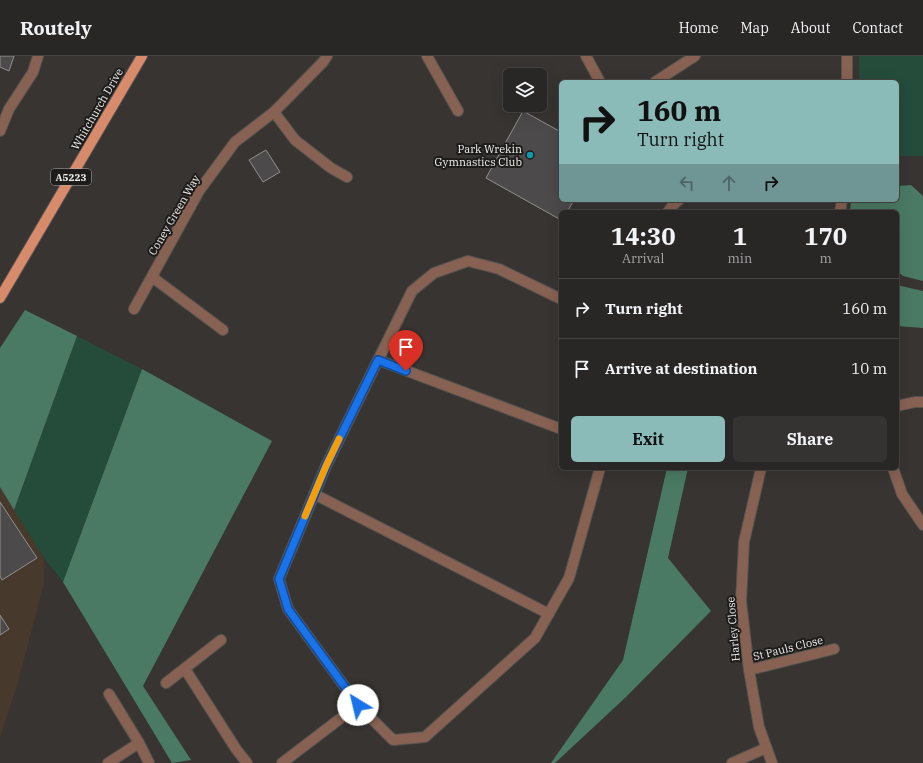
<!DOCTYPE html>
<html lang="en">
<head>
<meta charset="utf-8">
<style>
	:root { --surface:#292726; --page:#353332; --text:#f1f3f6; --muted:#a5a5a7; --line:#454443; --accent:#8bbbb9 }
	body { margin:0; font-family:"IBM Plex Serif",serif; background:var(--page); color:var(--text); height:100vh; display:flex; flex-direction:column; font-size:15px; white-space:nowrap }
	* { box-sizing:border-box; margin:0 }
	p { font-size:13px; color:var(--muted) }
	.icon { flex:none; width:22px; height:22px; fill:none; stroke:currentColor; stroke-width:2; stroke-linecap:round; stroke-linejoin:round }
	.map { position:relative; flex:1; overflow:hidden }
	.details { position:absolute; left:559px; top:154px; width:340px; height:260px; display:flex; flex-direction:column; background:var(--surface); border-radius:6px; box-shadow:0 4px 16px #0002,0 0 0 1px var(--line) }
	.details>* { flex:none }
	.banner { position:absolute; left:559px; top:24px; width:340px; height:122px; border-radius:6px; box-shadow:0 4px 16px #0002,0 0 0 1px var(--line); background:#8bbbb9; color:#111; overflow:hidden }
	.tools { position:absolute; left:503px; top:12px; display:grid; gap:8px }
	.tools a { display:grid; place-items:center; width:44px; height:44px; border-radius:6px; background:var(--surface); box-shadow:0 4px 16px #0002,0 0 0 1px var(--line); font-size:20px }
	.pin { position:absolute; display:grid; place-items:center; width:34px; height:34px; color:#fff; margin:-41px -17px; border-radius:50% 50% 50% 0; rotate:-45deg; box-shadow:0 0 4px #0007 }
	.pin .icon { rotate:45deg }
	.me { position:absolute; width:44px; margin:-22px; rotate:324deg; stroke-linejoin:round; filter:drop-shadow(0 0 3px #0008) }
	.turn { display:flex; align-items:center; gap:14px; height:84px; padding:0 12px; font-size:18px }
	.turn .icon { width:52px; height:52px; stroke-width:2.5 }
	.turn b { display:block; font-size:28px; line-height:34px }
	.lanes { display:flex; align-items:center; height:38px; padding:0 12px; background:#0003; justify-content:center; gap:20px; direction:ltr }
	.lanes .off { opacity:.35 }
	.eta { display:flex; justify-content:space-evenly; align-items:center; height:68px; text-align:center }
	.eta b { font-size:24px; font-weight:700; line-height:28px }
	.primary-button { display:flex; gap:8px; margin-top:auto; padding:8px 12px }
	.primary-button a { flex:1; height:46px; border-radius:6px; background:var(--accent); color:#111; font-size:16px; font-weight:700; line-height:46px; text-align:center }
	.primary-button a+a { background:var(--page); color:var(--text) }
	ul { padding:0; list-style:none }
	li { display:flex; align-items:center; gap:12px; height:60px; padding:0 12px; border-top:1px solid var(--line) }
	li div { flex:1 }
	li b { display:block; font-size:15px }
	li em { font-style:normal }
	header { display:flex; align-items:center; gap:24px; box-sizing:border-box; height:56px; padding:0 20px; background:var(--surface); border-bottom:1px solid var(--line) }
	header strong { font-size:19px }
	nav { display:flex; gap:22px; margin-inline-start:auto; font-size:14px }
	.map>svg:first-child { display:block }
	.commercial { fill:#47392b }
	.green { fill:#254b3a }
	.forest { fill:#4a7a63 }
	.building { fill:#4d4a4b; stroke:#938f90 }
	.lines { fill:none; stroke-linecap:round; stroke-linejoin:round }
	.minor-casing { stroke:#555250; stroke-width:12 }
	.major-casing { stroke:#555250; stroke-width:12 }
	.minor { stroke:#876151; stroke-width:10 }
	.major { stroke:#d88b6a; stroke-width:10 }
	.route-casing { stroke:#114b97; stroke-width:10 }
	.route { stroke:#1a73e8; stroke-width:7 }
	.slow { stroke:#f59e0b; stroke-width:7 }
	.culture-dot { fill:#0f9aa8; stroke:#1d1c1b; stroke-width:1.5 }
	.labels { text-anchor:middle; stroke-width:4; stroke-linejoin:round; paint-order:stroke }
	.shield { fill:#1d1c1b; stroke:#b1afae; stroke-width:1 }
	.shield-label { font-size:10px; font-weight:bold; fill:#f0eeed }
	.street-label { font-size:11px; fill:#f0eeed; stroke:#1d1c1b }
	.poi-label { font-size:11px; fill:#f0eeed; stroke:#1d1c1b; text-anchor:end }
</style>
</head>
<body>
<header>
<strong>Routely</strong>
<nav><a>Home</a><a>Map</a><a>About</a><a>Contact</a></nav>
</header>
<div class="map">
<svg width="923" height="707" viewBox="0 0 923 707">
	<rect width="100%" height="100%" fill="#373432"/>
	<polygon class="commercial" points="0,431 44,502 44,527 19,623 0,682"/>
	<g class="green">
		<polygon points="859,0 923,0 923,100 897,100 897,26 859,26"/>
		<polygon points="77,280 142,313 63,526 44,502 14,454"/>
	</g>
	<g class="forest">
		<polygon points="911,129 923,140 923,225 903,220 897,215 897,156 850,156 851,144 897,144 897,130"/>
		<polygon points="897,229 923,235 923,272 897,270"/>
		<polygon points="25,254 77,280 14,454 0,431 0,292"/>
		<polygon points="142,313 272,385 143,630 191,704 172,707 63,526"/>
		<polygon points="667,412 688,412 668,502 711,555 626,641 555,707 551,707 623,604"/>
	</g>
	<g class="building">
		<polygon points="0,0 14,0 9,15 0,11"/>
		<polygon points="523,55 561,76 561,144 574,144 567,156 561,156 561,164 486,122"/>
		<polygon points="266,94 280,116 263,126 249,104"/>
		<polygon points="0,446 37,502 2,524 0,520"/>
		<polygon points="0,559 9,573 0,579"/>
	</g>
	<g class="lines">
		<defs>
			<g id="minor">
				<polyline points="427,0 458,55"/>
				<polyline points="586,0 600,26"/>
				<polyline points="655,26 695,0"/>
				<polyline points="847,26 847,0"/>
				<polyline points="274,56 295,84 331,112 347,121"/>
				<polyline points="0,75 9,53 33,16 38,0"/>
				<polyline points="668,156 672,150 679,144"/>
				<polyline points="840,156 842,144"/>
				<polyline points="152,221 223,274"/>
				<polyline points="561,243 499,213 468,205 434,217 412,235 326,410 279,523 288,553 358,649 393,684 425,681 535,582 569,522 600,412"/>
				<polyline points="134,253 199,135 235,86 274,56 323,6 327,0"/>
				<polyline points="378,304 561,373"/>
				<polyline points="897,350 915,346 923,346"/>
				<polyline points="761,412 744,486 741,545 749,614 759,671 772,707"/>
				<polyline points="893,412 902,438 923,469"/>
				<polyline points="314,438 549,558"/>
				<polyline points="185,613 236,693 247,707"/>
				<polyline points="749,614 834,593"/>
				<polyline points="166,627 221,584"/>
				<polyline points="109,638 139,687 149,707"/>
				<polyline points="108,707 139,687"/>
				<polyline points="282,707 358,649"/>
				<polyline points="732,707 766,692"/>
			</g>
			<polyline id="major" points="0,242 142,0"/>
		</defs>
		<use href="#minor" class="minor-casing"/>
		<use href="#major" class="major-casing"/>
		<use href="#minor" class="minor"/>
		<use href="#major" class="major"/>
	</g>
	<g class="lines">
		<defs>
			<polyline id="route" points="358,649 288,553 279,523 326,410 378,304 406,315"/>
		</defs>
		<use href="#route" class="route-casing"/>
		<use href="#route" class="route"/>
		<polyline class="slow" points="305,460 326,410 339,383"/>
	</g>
	<circle class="culture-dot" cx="530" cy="99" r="4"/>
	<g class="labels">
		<rect class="shield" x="51" y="113" width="40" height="16" rx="3"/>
		<g class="shield-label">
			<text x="71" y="125">A5223</text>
		</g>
		<g class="street-label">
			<text transform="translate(97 53) rotate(-60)" y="4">Whitchurch Drive</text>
			<text transform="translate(174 159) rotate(-60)" y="4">Coney Green Way</text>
			<text transform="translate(733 573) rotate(-95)" y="4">Harley Close</text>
			<text transform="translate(788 592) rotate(-14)" y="4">St Pauls Close</text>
		</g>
		<g class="poi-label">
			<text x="522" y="97">Park Wrekin<tspan x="522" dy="13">Gymnastics Club</tspan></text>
		</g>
	</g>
</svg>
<div class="tools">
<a><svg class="icon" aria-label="layers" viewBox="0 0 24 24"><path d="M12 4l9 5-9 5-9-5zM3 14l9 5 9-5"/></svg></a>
</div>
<div class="pin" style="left:406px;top:315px;background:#d93025"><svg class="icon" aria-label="arrive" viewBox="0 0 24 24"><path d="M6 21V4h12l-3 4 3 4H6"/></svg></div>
<svg class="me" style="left:358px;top:649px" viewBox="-20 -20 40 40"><circle r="19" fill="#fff"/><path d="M0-13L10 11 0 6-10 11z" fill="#1a73e8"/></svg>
<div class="banner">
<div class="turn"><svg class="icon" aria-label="right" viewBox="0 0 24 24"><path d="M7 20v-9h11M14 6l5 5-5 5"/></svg><div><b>160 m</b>Turn right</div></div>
<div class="lanes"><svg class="icon off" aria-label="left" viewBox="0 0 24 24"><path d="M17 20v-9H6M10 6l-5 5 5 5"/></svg><svg class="icon off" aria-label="ahead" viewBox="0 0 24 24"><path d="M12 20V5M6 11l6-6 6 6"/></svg><svg class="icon" aria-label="right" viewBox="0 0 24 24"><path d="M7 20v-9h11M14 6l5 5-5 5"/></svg></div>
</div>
<section class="details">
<div class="eta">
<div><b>14:30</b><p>Arrival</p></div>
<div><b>1</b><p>min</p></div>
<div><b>170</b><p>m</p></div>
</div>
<ul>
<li><svg class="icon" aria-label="right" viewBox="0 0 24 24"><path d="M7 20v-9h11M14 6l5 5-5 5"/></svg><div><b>Turn right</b></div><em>160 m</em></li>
<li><svg class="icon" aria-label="arrive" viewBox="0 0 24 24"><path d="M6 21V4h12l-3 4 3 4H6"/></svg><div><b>Arrive at destination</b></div><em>10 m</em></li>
</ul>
<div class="primary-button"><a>Exit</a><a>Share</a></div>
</section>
</div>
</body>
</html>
